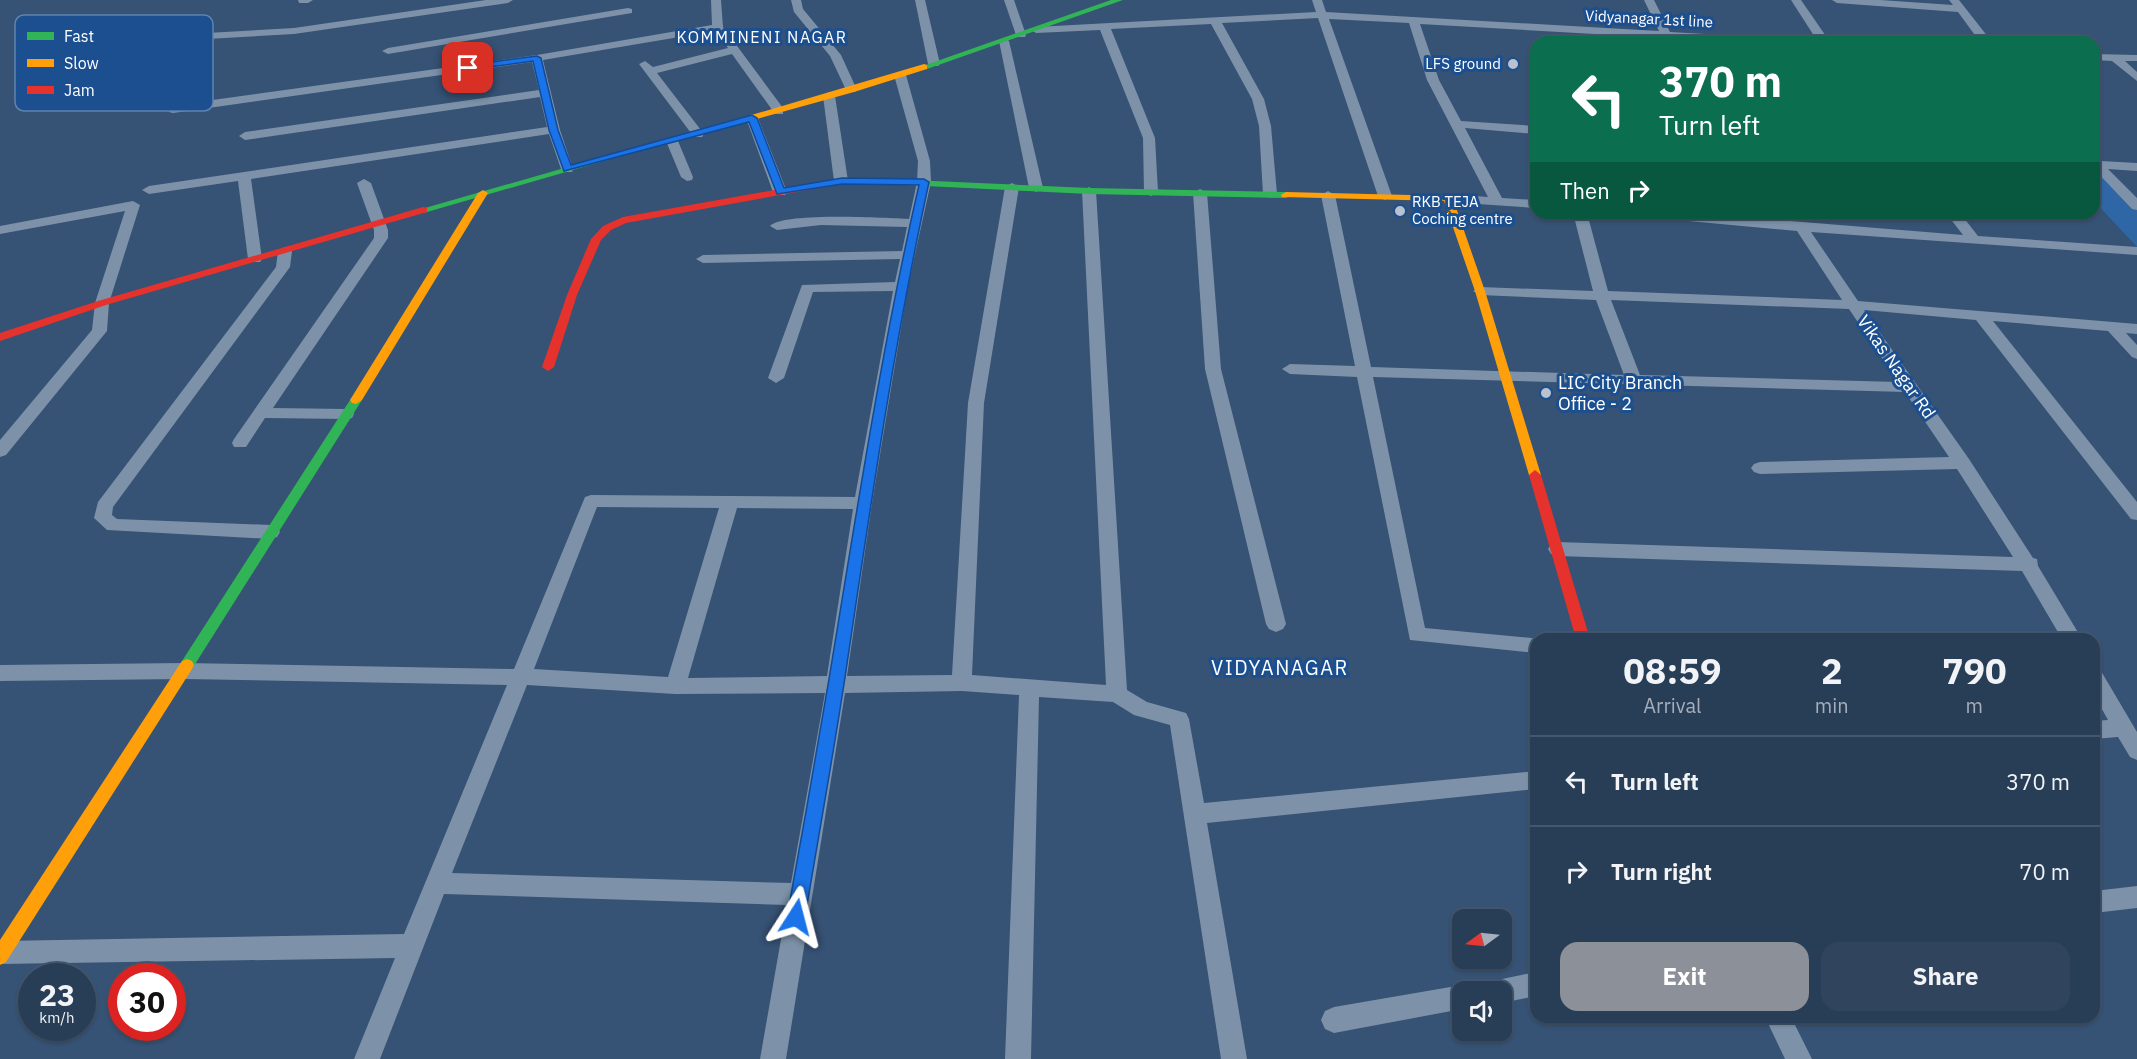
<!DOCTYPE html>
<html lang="en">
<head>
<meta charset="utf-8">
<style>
	:root { --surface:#283e57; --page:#30455d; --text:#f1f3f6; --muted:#a5aeba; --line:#44576d; --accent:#8c9099 }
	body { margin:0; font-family:"IBM Plex Sans",sans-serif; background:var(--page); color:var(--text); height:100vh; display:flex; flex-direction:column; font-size:22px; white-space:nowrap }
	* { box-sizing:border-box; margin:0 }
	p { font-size:20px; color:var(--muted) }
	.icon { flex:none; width:33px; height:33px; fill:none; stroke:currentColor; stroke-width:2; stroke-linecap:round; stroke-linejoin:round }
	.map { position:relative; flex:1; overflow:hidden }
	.side { position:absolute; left:1530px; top:633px; width:570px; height:390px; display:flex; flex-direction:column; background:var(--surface); border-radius:18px; box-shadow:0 2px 4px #0004,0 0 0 2px var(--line) }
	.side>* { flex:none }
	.hud { position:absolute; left:1530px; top:36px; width:570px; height:183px; border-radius:18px; box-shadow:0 2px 4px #0004,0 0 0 2px var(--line); background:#0b6e4f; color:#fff; overflow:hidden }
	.needle { width:39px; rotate:255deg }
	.buttons { position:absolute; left:1452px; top:909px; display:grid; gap:12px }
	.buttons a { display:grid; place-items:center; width:60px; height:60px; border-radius:12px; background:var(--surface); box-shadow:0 2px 4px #0004,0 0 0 2px var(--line); font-size:30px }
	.speed { position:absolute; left:18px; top:963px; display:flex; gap:12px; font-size:30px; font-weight:700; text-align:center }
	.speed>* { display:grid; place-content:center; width:78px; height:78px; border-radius:50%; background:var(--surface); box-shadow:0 2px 4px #0004,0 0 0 2px var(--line); line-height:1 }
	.speed small { font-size:15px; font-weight:400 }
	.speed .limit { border:9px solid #d22; background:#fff; color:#111 }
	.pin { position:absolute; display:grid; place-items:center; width:51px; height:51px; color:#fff; margin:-26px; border-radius:12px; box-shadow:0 3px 9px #0006 }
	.me { position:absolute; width:66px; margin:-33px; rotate:9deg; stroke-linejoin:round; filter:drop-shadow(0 0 4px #0008) }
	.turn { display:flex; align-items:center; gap:21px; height:126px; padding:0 30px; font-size:27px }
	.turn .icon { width:78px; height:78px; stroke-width:2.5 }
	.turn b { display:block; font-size:42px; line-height:51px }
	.then { display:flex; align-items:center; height:57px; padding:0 30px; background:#0003; gap:12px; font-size:22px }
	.eta { display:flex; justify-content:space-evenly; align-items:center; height:102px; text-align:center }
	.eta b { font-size:36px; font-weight:700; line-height:42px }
	.cta { display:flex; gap:12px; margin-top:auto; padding:12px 30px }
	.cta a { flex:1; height:69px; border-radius:18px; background:var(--accent); color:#fff; font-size:24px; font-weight:700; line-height:69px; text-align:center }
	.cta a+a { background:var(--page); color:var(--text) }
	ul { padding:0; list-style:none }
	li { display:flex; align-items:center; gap:18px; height:90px; padding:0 30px; border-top:2px solid var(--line) }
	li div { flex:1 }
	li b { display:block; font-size:22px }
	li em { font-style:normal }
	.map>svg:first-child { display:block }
	.green { fill:#2f66a5 }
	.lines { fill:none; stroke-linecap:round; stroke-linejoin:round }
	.street { fill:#7d92a8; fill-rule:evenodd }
	.fast { fill:#30b455; fill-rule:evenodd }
	.slow { fill:#ff9f0a; fill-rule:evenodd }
	.jam { fill:#e5322d; fill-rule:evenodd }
	.route { fill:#1a73e8; stroke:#114b97; stroke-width:1.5 }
	.poi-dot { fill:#b9c2ce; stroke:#1b4f8f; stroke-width:2 }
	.labels { text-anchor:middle; stroke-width:6; stroke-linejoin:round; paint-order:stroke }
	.far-street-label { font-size:15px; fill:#fff; stroke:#1b4f8f }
	.far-poi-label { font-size:15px; fill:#fff; stroke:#1b4f8f; text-anchor:end }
	.far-neighbourhood-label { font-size:16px; letter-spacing:1.5px; fill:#fff; stroke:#1b4f8f }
	.street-label { font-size:18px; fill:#fff; stroke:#1b4f8f }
	.poi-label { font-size:18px; fill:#fff; stroke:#1b4f8f; text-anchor:start }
	.neighbourhood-label { font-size:20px; letter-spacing:1.5px; fill:#fff; stroke:#1b4f8f }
	.key { fill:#1b4f8f; stroke:#5f84b1; stroke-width:1.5 }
	.key-label { font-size:16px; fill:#fff }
</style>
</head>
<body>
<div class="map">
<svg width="2137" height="1059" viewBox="0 0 2137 1059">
	<rect width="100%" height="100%" fill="#365274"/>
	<polygon class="green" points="2094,165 2137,206 2137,247 2094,201"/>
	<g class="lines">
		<g class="street">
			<polygon points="298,0 313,0 308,3 299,3"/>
			<polygon points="486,0 513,0 508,3 294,34 189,40 184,37 189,34 294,28"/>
			<polygon points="711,0 721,0 723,27 783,108 783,114 775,114 732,54 657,73 704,134 702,137 694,137 639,64 645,61 653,67 728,48 715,31 543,60 560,130 573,169 572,172 562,172 561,169 549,134 251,179 262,259 260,262 250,262 248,259 238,181 149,194 142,190 149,186 547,127 540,97 245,140 239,136 245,132 539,90 532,62 173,113 169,112 169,106 537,55 712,25"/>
			<polygon points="791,0 801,0 803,9 841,55 857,90 855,92 847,92 830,56 794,12"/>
			<polygon points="915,0 925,0 940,64 938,66 930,66 928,64"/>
			<polygon points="1004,0 1014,0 1026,35 1025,37 1017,37 1016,35"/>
			<polygon points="1312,0 1322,0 1326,12 1659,31 1644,0 1654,0 1670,32 1794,39 1800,42 1736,42 1420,24 1439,80 1461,121 1536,126 1536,134 1465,128 1502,198 1536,200 1536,208 1448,202 1441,198 1448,194 1488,197 1427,80 1409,23 1329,19 1392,196 1385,200 1378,196 1318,18 1222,23 1264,99 1271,126 1277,194 1270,198 1263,194 1259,126 1252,99 1211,24 1111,29 1155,138 1158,192 1151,196 1144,192 1143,138 1100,30 1036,33 1031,30 1036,27 1316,12"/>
			<polygon points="1791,0 1801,0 1830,42 1818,42"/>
			<polygon points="1832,0 1880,0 1953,5 1949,0 1959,0 1992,42 1980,42 1958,12 1837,3"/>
			<polygon points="628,8 632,9 632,13 388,54 382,51 388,48"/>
			<polygon points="1004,38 1009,41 1043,188 1036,192 1029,188 999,41"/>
			<polygon points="2094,54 2137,55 2137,61 2125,61 2137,72 2137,81 2112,61 2094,60"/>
			<path d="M900,72L906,75L930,161L931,182L908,286L872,503L847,676L952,675L968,403L1005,187L1012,183L1019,187L984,403L972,675L1106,685L1082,191L1089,187L1096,191L1127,690L1147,702L1186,713L1189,719L1204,803L1536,771V789L1207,823L1247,1059H1221L1170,725L1134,715L1113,702L1039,697L1031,1059H1005L1019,695L962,691L845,693L786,1059H760L787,905L444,894L380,1059H354L395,958L0,964V942L2,941L404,934L507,685L184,679L0,681V665L184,663L514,669L585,497L591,495L855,497L893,291L813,292L784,378L776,383L768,378L802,285L895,282L900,259L703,263L696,259L703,255L902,251L907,227L821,225L777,230L770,226C784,212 885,218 909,219L917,182L918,161L894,75ZM597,507L719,508L668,677L534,669ZM737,508L853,509L827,676L688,678ZM527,685L675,694L825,693L791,883L452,873Z"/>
			<polygon points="829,92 835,96 848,181 841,185 834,181 823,96"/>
			<polygon points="752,114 758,118 787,192 785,195 775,195 773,192 746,118"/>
			<polygon points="672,137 678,141 693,177 692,180 687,181 681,177 666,141"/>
			<polygon points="2094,158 2101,161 2137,163 2137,171 2108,169 2137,198 2137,210 2132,209 2094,169"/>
			<polygon points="364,179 371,183 388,230 388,238 273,408 346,409 352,410 354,414 352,418 346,419 265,418 246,447 234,447 232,443 234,439 374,238 374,230 357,183"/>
			<polygon points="1200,189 1207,193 1221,369 1286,624 1283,629 1276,632 1269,629 1266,624 1205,369 1193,193"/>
			<path d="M1328,191L1335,195L1371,367L1624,375L1596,300L1480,295L1473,291L1480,287L1593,291L1573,213H1587L1608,291L1842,300L1797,231L1645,217L1638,213H1690L1963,235L1946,213H1960L1978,236L2137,247V255L1811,232L1858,301L2137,324V334L2126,333L2137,345V359L2132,357L2108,331L1993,321L2137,502V520L2131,519L1976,320L1864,310L1969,459L2033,558L2037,559L2038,566L2082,639H2062L2022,571L1557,556L1551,554L1548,549L1551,544L1557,542L2013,557L1957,469L1760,474L1754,472L1751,468L1754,464L1760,462L1949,457L1905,392L1373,377L1425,628L1542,639H1536V653L1410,640L1357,377L1290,374L1282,369L1290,364L1355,366L1321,195ZM1611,300L1849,309L1898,382L1640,375Z"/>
			<polygon points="133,201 140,205 109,303 107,331 6,455 0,457 0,440 92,330 95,303 125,211 0,234 0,226"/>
			<polygon points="285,247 292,251 290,267 113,507 112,515 117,519 271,525 277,527 280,532 277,537 271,539 107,530 94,518 98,502 276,267 278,251"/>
			<polygon points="2094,669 2101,671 2137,732 2137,760 2130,757 2118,737 2094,739 2094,721 2108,720 2094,695"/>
			<polygon points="2137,886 2137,908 2094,913 2094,891"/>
			<polygon points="1536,972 1536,996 1502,1003 1502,992 1480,992 1483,983"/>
			<polygon points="1462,985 1471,988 1472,992 1462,992 1462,1009 1334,1033 1325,1029 1321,1020 1325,1011 1334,1007"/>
			<polygon points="1765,1017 1791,1017 1812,1059 1785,1059"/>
		</g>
		<g class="fast">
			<polygon points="1111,0 1123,0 927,69 920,67"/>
			<polygon points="686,133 694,135 427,212 423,213 418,210"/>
			<polygon points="866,178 1089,188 1286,192 1291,195 1286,198 1089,194 863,183 861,181"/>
			<polygon points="356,396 362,400 192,669 187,671 182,669 180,665 182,661 352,397"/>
		</g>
		<g class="slow">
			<polygon points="924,64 927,65 927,69 854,92 692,137 684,135"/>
			<polygon points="483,190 488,193 362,400 356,404 352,403 350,400 478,193"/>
			<polygon points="1286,192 1452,196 1485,291 1541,475 1540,478 1535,480 1529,475 1475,291 1444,201 1282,197 1281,195"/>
			<polygon points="187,659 192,661 194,665 192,669 6,962 0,965 0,940 182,661"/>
		</g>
		<g class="jam">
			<polygon points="841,178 866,178 871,181 866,184 841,184 626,223 611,230 601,240 577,295 554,367 548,371 542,367 567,295 591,239 603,226 623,217"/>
			<polygon points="423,207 427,208 427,212 106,305 0,341 0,333 98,301"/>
			<polygon points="1535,470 1541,475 1590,639 1576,639 1529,475"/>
		</g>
	</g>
	<path class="route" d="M537,56L541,58L558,130L571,165L752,115L757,118L784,188L842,178L924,179L929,182C893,348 869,516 844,684C832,762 818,839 805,917L802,923L796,926L790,923L787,917C801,840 815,762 828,685C856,517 881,350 919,185L842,184L777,194L749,122L564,171L549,130L533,61L468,70L464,68L468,65Z"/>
	<g class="poi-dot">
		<circle cx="1513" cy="64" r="6"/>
		<circle cx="1400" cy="211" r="6"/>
		<circle cx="1546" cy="393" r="6"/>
	</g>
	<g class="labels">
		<g class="far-street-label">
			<text transform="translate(1649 19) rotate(3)" y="5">Vidyanagar 1st line</text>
		</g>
		<g class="far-poi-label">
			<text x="1501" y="69">LFS ground</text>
			<text x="1412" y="207" text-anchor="start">RKB TEJA<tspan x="1412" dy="17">Coching centre</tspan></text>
		</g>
		<g class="far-neighbourhood-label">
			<text x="762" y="43">KOMMINENI NAGAR</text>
		</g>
		<g class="street-label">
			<text transform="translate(1896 367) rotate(55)" y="6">Vikas Nagar Rd</text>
		</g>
		<g class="poi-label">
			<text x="1558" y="389">LIC City Branch<tspan x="1558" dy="21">Office - 2</tspan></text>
		</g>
		<g class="neighbourhood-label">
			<text x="1280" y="675">VIDYANAGAR</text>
		</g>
	</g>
	<rect x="15" y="15" width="198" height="96" rx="9" class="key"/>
	<rect x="27" y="32" width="27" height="8" fill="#30b455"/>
	<rect x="27" y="59" width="27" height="8" fill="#ff9f0a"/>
	<rect x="27" y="86" width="27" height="8" fill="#e5322d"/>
	<g class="key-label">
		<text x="64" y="42">Fast</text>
		<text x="64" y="69">Slow</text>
		<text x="64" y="96">Jam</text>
	</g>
</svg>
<div class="buttons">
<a><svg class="needle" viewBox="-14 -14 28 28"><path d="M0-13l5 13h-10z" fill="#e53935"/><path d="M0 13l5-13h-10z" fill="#a5aeba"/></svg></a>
<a><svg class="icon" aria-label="sound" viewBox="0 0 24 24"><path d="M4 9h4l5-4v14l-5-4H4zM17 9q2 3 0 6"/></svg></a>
</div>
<div class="speed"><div>23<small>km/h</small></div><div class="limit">30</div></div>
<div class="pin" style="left:468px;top:68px;background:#d93025"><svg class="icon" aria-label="arrive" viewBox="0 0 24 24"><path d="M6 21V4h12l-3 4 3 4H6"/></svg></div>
<svg class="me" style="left:796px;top:917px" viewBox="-20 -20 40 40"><path d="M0-17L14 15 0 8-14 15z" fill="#1a73e8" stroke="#fff" stroke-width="4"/></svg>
<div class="hud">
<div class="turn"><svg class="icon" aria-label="left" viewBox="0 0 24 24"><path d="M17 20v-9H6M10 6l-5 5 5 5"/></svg><div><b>370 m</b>Turn left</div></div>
<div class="then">Then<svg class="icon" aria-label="right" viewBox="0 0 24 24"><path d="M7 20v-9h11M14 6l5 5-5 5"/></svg></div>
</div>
<section class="side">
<div class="eta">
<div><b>08:59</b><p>Arrival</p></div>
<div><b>2</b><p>min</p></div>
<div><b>790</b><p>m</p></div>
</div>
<ul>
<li><svg class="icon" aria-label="left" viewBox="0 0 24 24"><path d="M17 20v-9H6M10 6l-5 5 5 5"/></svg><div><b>Turn left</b></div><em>370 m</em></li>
<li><svg class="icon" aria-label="right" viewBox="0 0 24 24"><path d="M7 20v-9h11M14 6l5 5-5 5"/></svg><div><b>Turn right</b></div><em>70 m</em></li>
</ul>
<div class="cta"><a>Exit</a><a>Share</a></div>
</section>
</div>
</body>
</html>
